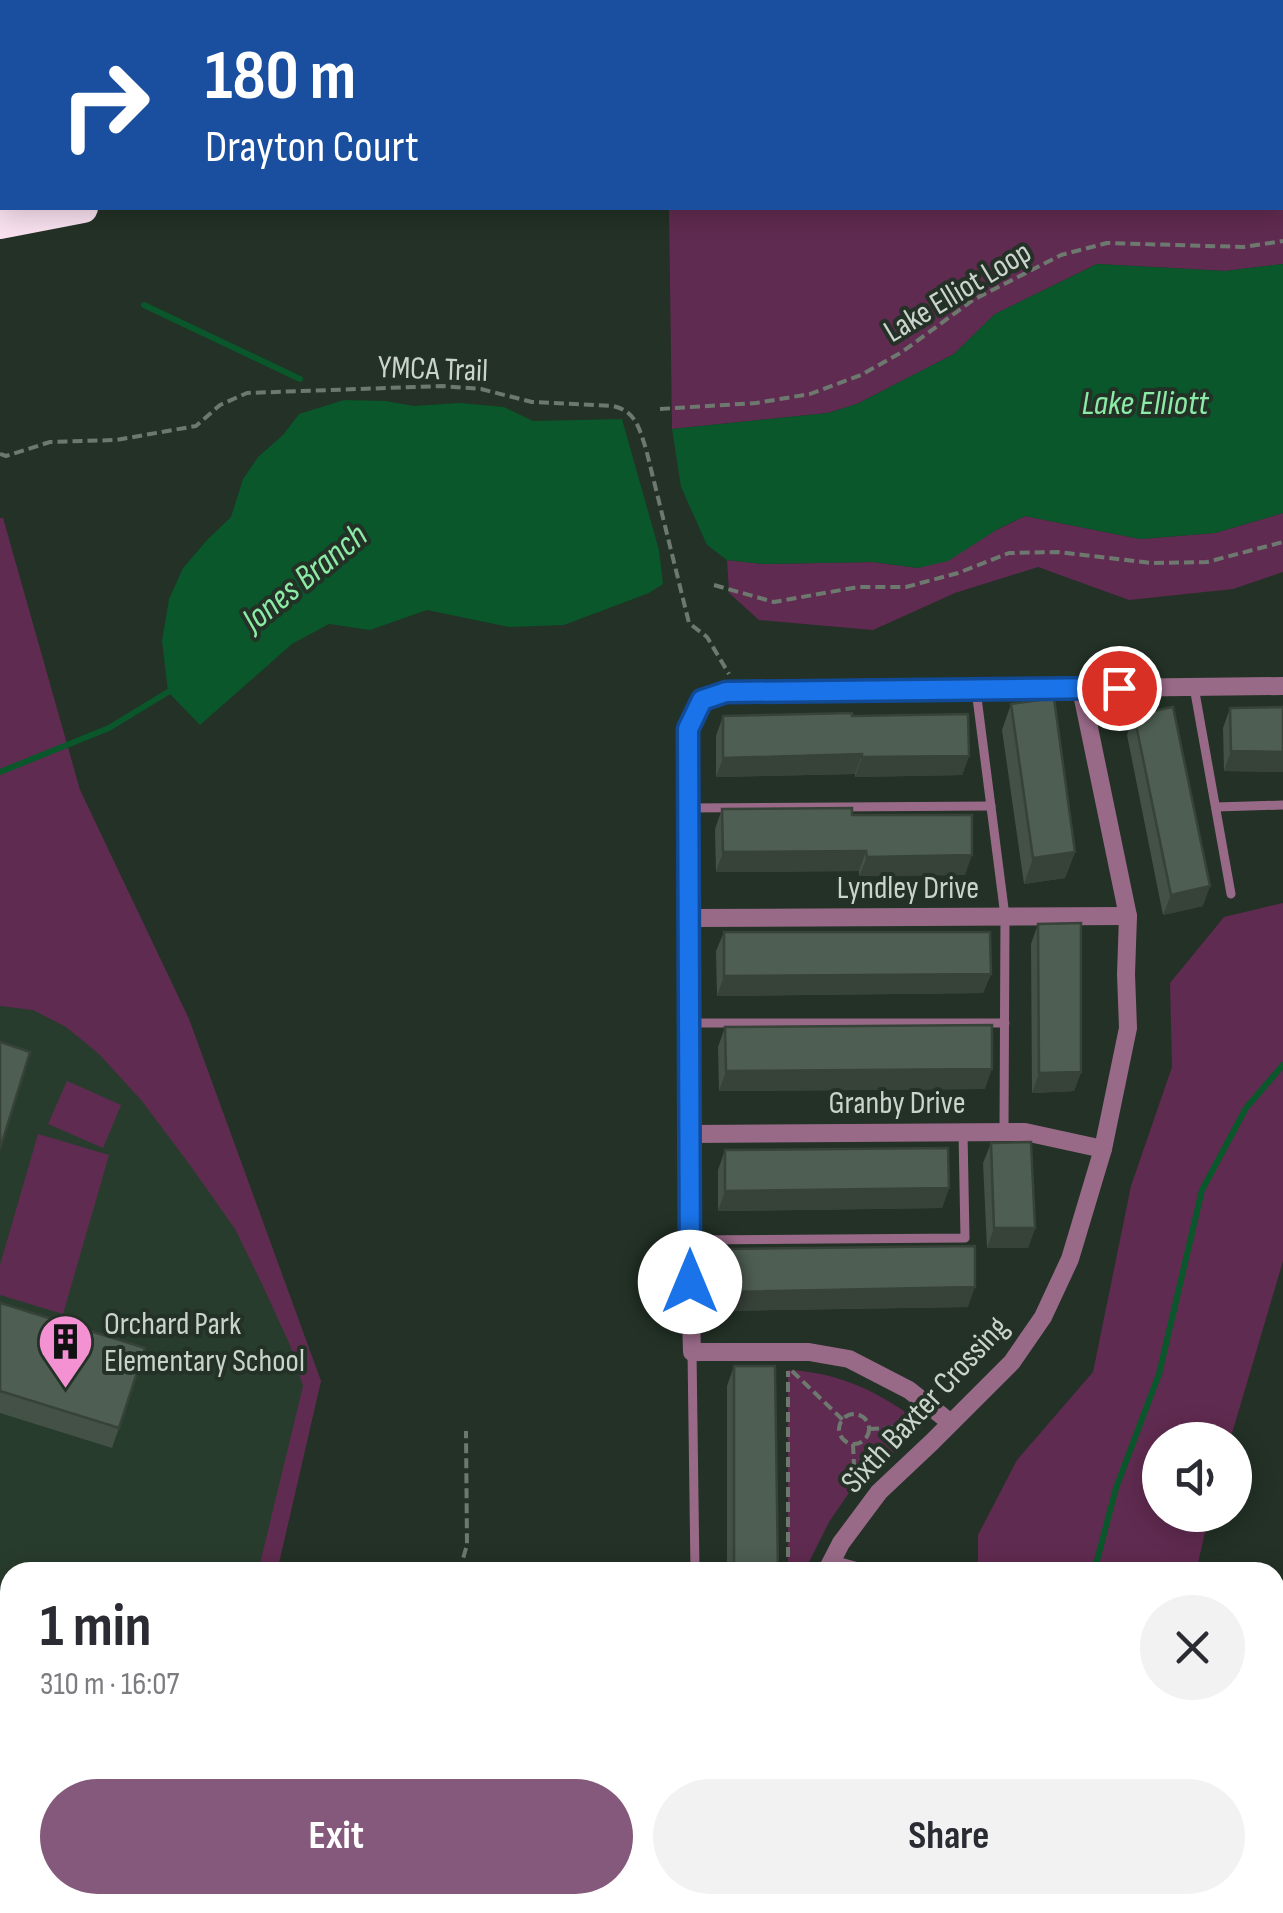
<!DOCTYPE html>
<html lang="en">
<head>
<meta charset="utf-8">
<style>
	:root { --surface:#fff; --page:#f2f2f3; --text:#2b2b33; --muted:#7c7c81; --accent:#85597b }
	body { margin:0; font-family:"Sofia Sans Condensed",sans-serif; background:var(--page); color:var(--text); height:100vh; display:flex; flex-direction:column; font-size:38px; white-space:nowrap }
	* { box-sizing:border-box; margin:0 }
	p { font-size:32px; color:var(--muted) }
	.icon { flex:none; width:55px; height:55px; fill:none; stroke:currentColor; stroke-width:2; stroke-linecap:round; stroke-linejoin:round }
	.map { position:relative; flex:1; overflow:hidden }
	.details { position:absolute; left:0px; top:1562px; width:1285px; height:352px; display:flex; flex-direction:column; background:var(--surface); border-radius:30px 30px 0 0; box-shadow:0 5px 25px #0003 }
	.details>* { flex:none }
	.guide { position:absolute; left:0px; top:0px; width:1285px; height:210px; box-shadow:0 5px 25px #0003; background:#1a4fa0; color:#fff; overflow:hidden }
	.tools { position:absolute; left:1142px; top:1422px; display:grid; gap:20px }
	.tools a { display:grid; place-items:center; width:110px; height:110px; border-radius:50%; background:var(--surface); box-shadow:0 5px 25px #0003; font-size:50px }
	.pin { position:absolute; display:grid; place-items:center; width:85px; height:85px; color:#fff; margin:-42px; border:5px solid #fff; border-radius:50%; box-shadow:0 2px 10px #0007 }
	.me { position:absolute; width:110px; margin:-55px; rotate:0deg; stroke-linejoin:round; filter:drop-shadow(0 0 8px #0008) }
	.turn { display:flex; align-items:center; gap:35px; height:210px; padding:0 40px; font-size:45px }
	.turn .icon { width:130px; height:130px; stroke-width:2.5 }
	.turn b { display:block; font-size:70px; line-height:85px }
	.round { display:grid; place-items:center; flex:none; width:105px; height:105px; border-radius:52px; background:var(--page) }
	.head { display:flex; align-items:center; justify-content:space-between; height:170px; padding:0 40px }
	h1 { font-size:60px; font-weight:700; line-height:75px }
	.primary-button { display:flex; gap:20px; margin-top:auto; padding:20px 40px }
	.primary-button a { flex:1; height:115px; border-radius:60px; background:var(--accent); color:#fff; font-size:40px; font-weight:700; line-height:115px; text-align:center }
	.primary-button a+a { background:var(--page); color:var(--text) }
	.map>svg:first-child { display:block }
	.built { fill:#283c2d }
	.green { fill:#602b50 }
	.water { fill:#09572a }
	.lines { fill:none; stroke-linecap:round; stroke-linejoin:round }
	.stream { stroke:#09572a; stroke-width:6 }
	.path { stroke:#6d796f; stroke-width:4; stroke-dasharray:10 5; stroke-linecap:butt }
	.service { stroke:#996a88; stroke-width:9 }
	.minor { stroke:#996a88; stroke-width:18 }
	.motorway { stroke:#f9e1ef; stroke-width:30 }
	.wall { fill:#435147 }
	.shaded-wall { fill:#374239 }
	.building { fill:#4e5e52; stroke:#374239; stroke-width:2.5 }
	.route-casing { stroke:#114b97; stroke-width:25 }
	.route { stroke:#1a73e8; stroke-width:18 }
	.labels { text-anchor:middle; stroke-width:8; stroke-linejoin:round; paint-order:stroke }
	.street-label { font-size:32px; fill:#cbd4cc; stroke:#233126 }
	.poi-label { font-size:32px; fill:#cbd4cc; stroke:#233126; text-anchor:start }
	.water-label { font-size:35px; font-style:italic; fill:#8ceba6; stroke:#233126 }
</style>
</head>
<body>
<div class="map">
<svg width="1283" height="1913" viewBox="0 0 1283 1913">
	<rect width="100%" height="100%" fill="#233126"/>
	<g class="built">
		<polygon points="0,0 274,0 262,2 2,2 2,57 0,57"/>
		<polygon points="0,518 3,518 80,790 189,1019 321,1381 276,1572 10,1572 10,1742 0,1739"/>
	</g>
	<g class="green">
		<polygon points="1283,47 1283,264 1225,271 1097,264 995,314 954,354 857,404 828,413 672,429 669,208 1282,208"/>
		<polygon points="1283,513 1283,572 1233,589 1129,600 1038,567 955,593 873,630 759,620 729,593 727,560 763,564 873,562 918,568 1025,516 1140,539 1215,533"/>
		<polygon points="0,518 3,518 80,790 189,1019 321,1381 277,1572 258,1572 303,1386 290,1345 262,1284 235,1229 190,1165 142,1101 99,1054 66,1027 33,1010 0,1006"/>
		<polygon points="1283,903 1283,1261 1230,1440 1160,1440 1160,1515 1209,1515 1196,1572 978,1572 978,1535 1017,1460 1093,1372 1131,1186 1172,1067 1170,983 1224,917"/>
		<polygon points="67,1081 121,1105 103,1148 48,1124"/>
		<polygon points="38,1134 109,1155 63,1314 0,1295 0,1265"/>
		<path d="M788,1370C840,1372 884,1394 924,1426L851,1490L829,1522L804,1572H788Z"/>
	</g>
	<g class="water">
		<polygon points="1097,264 1225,271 1283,264 1283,513 1215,533 1140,539 1025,516 998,529 948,561 918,568 873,562 763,564 727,560 707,545 681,487 672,429 828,413 857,404 954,354 995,314"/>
		<polygon points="344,400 385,401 414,406 460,403 504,407 533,421 622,419 659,550 663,584 649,593 564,625 509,627 427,610 370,630 329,624 292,644 200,725 168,692 162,641 169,599 183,568 207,540 231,517 243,479 258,457 283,435 299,414"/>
	</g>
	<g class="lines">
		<g class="stream">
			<polyline points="144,305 300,379"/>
			<polyline points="0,772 109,728 168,692"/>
			<polyline points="1094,1572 1116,1488 1159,1374 1202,1190 1246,1108 1283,1065"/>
			<polyline points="1134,1905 1136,1913"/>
		</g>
		<g class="path">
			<polyline points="660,409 756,403 810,394 861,375 902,352 973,300 1018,277 1061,255 1107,243 1243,247 1283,241"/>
			<path d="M0,454L6,456L50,442L116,440L196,426L220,405L247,393L442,386L481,389L532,402L613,406C636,411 639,428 646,449L689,623L707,637L729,674"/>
			<polyline points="714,585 774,602 858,587 906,587 958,573 1009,553 1058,552 1152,563 1207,562 1283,542"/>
			<polyline points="792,1371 843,1420"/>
			<circle cx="854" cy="1429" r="15"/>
			<polyline points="869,1429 920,1426"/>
			<polyline points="853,1444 855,1487"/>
			<polyline points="459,1572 467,1545 466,1431"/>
			<polyline points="788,1572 788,1371"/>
		</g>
		<g class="service">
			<polyline points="1259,2 1283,1"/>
			<polyline points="1194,687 1231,894"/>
			<polyline points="976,690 1005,916 1004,1132"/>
			<polyline points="1216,807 1283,805"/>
			<polyline points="688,808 991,806"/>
			<polyline points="689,1023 1005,1023"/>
			<polyline points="690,1240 965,1238 963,1132"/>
			<polyline points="692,1352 695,1572"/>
			<polyline points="833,1560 877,1572"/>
		</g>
		<g class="minor">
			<polyline points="689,918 1128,916"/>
			<polyline points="689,1134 1025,1132 1103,1149"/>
			<polyline points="951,1423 909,1390 849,1359 809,1352 692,1352 690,1283 688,729 702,700 726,692 1283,686"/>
			<polyline points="826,1572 841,1543 879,1492 932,1442 1012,1362 1043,1317 1070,1259 1103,1149 1128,1028 1126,974 1128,916 1081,689"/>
			<polyline points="0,1739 10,1742"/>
			<polyline points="486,1905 495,1913"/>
			<polyline points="858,1905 860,1913"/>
			<polyline points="38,1913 41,1905"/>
			<polyline points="465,1913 471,1905"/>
		</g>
		<g class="motorway">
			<polyline points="789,2 801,0"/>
			<polyline points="1206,2 1218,0"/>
			<polyline points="0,165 2,164"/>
			<polyline points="0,224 83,208"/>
		</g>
	</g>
	<g class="wall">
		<polygon points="1011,704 1075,852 1065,878 1024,884 1002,730"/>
		<polygon points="1283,707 1283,772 1224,771 1223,728 1230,708"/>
		<polygon points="1134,715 1203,906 1163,915 1127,735"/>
		<polygon points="723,716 852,716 969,756 962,775 855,777 855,774 716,777 716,736"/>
		<polygon points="722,809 852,815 965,875 859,876 859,871 716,872 715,829"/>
		<polygon points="1038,924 1081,1072 1074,1091 1032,1093 1031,944"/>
		<polygon points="724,932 991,974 983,993 717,996 716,951"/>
		<polygon points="725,1027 985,1089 719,1091 718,1047"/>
		<polygon points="991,1143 1035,1228 1028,1248 987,1248 983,1163"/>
		<polygon points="725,1150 949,1188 942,1208 718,1211 718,1170"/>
		<polygon points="725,1249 968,1307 720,1311 718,1269"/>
		<polygon points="0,1303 119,1428 112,1448 0,1413"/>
		<polygon points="734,1366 778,1572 727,1572 727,1386"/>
		<polygon points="1275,1689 1283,1691 1283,1746 1281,1753 1275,1752"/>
		<polygon points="754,1905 787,1905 784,1913 777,1913"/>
		<polygon points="901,1905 984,1905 985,1913 899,1913"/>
	</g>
	<g class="shaded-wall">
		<polygon points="1231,751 1283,752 1283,772 1224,771"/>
		<polygon points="862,754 855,774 716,777 723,758"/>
		<polygon points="969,756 962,775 855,777 862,757"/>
		<polygon points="866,851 859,871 716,872 723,852"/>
		<polygon points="1075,852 1065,878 1024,884 1033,858"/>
		<polygon points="972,855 965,875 859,876 867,857"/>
		<polygon points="1210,886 1203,906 1163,915 1171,895"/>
		<polygon points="991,974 983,993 717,996 724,976"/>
		<polygon points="992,1069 985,1089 719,1091 726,1071"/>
		<polygon points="1081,1072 1074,1091 1032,1093 1039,1073"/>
		<polygon points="949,1188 942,1208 718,1211 725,1191"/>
		<polygon points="994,1228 1035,1228 1028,1248 987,1248"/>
		<polygon points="975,1287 968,1307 720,1311 727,1292"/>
	</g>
	<g class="building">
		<polygon points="1054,698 1075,852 1033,858 1011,704"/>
		<polygon points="1173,707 1210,886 1171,895 1134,715"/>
		<polygon points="1283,707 1283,752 1231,751 1230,708"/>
		<polygon points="852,713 852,716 968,714 969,756 862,757 862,754 723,758 723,716"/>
		<polygon points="852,808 852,815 972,815 972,855 867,857 866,851 723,852 722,809"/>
		<polygon points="1081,923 1081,1072 1039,1073 1038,924"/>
		<polygon points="724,932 990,932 991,974 724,976"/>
		<polygon points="992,1025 992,1069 726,1071 725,1027"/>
		<polygon points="0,1042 30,1052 0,1149"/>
		<polygon points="1031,1142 1035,1228 994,1228 991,1143"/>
		<polygon points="948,1148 949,1188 725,1191 725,1150"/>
		<polygon points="975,1246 975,1287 727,1292 725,1249"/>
		<polygon points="0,1303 145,1348 119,1428 0,1391"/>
		<polygon points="734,1366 775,1366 778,1572 734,1572"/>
		<polygon points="1275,1689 1283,1691 1283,1739 1275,1737"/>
		<polygon points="586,1905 727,1905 743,1913 582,1913"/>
		<polygon points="907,1905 984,1905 985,1913 908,1913"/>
	</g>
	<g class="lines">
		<defs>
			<polyline id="route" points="690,1282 688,729 702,700 726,692 1119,688"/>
		</defs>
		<use href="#route" class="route-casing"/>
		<use href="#route" class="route"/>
	</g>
	<defs>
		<symbol id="building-pin" viewBox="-11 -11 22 30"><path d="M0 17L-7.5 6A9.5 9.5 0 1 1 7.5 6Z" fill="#f491d3" stroke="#233126"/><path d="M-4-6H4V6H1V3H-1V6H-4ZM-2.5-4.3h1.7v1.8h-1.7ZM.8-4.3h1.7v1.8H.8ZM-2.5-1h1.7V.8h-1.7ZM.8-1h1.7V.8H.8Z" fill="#111"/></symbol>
	</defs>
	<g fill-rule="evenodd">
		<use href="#building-pin" x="34" y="1310" width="63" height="86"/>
	</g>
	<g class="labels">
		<g class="street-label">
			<text transform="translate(957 291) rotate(-31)" y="11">Lake Elliot Loop</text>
			<text transform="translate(433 368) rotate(2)" y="11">YMCA Trail</text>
			<text x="908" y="898">Lyndley Drive</text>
			<text x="897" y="1113">Granby Drive</text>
			<text transform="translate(924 1404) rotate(-47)" y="11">Sixth Baxter Crossing</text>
		</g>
		<g class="poi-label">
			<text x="104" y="1334">Orchard Park<tspan x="104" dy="37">Elementary School</tspan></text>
		</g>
		<g class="water-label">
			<text x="1145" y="414">Lake Elliott</text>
			<text transform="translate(304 577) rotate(-39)" y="12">Jones Branch</text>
		</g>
	</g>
</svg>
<div class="tools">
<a><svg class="icon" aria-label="sound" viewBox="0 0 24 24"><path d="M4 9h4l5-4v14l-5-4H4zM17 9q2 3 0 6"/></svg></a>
</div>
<div class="pin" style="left:1119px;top:688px;background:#d93025"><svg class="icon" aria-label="arrive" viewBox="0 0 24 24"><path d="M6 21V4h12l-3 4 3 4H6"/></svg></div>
<svg class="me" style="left:690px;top:1282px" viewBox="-20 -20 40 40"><circle r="19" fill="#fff"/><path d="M0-13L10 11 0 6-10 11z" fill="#1a73e8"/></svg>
<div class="guide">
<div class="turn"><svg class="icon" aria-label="right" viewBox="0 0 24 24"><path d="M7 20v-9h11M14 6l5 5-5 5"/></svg><div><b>180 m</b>Drayton Court</div></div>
</div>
<section class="details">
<div class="head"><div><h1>1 min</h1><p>310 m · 16:07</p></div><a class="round"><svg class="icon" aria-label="close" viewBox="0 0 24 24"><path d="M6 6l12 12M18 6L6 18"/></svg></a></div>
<div class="primary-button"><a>Exit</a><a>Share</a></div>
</section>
</div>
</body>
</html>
